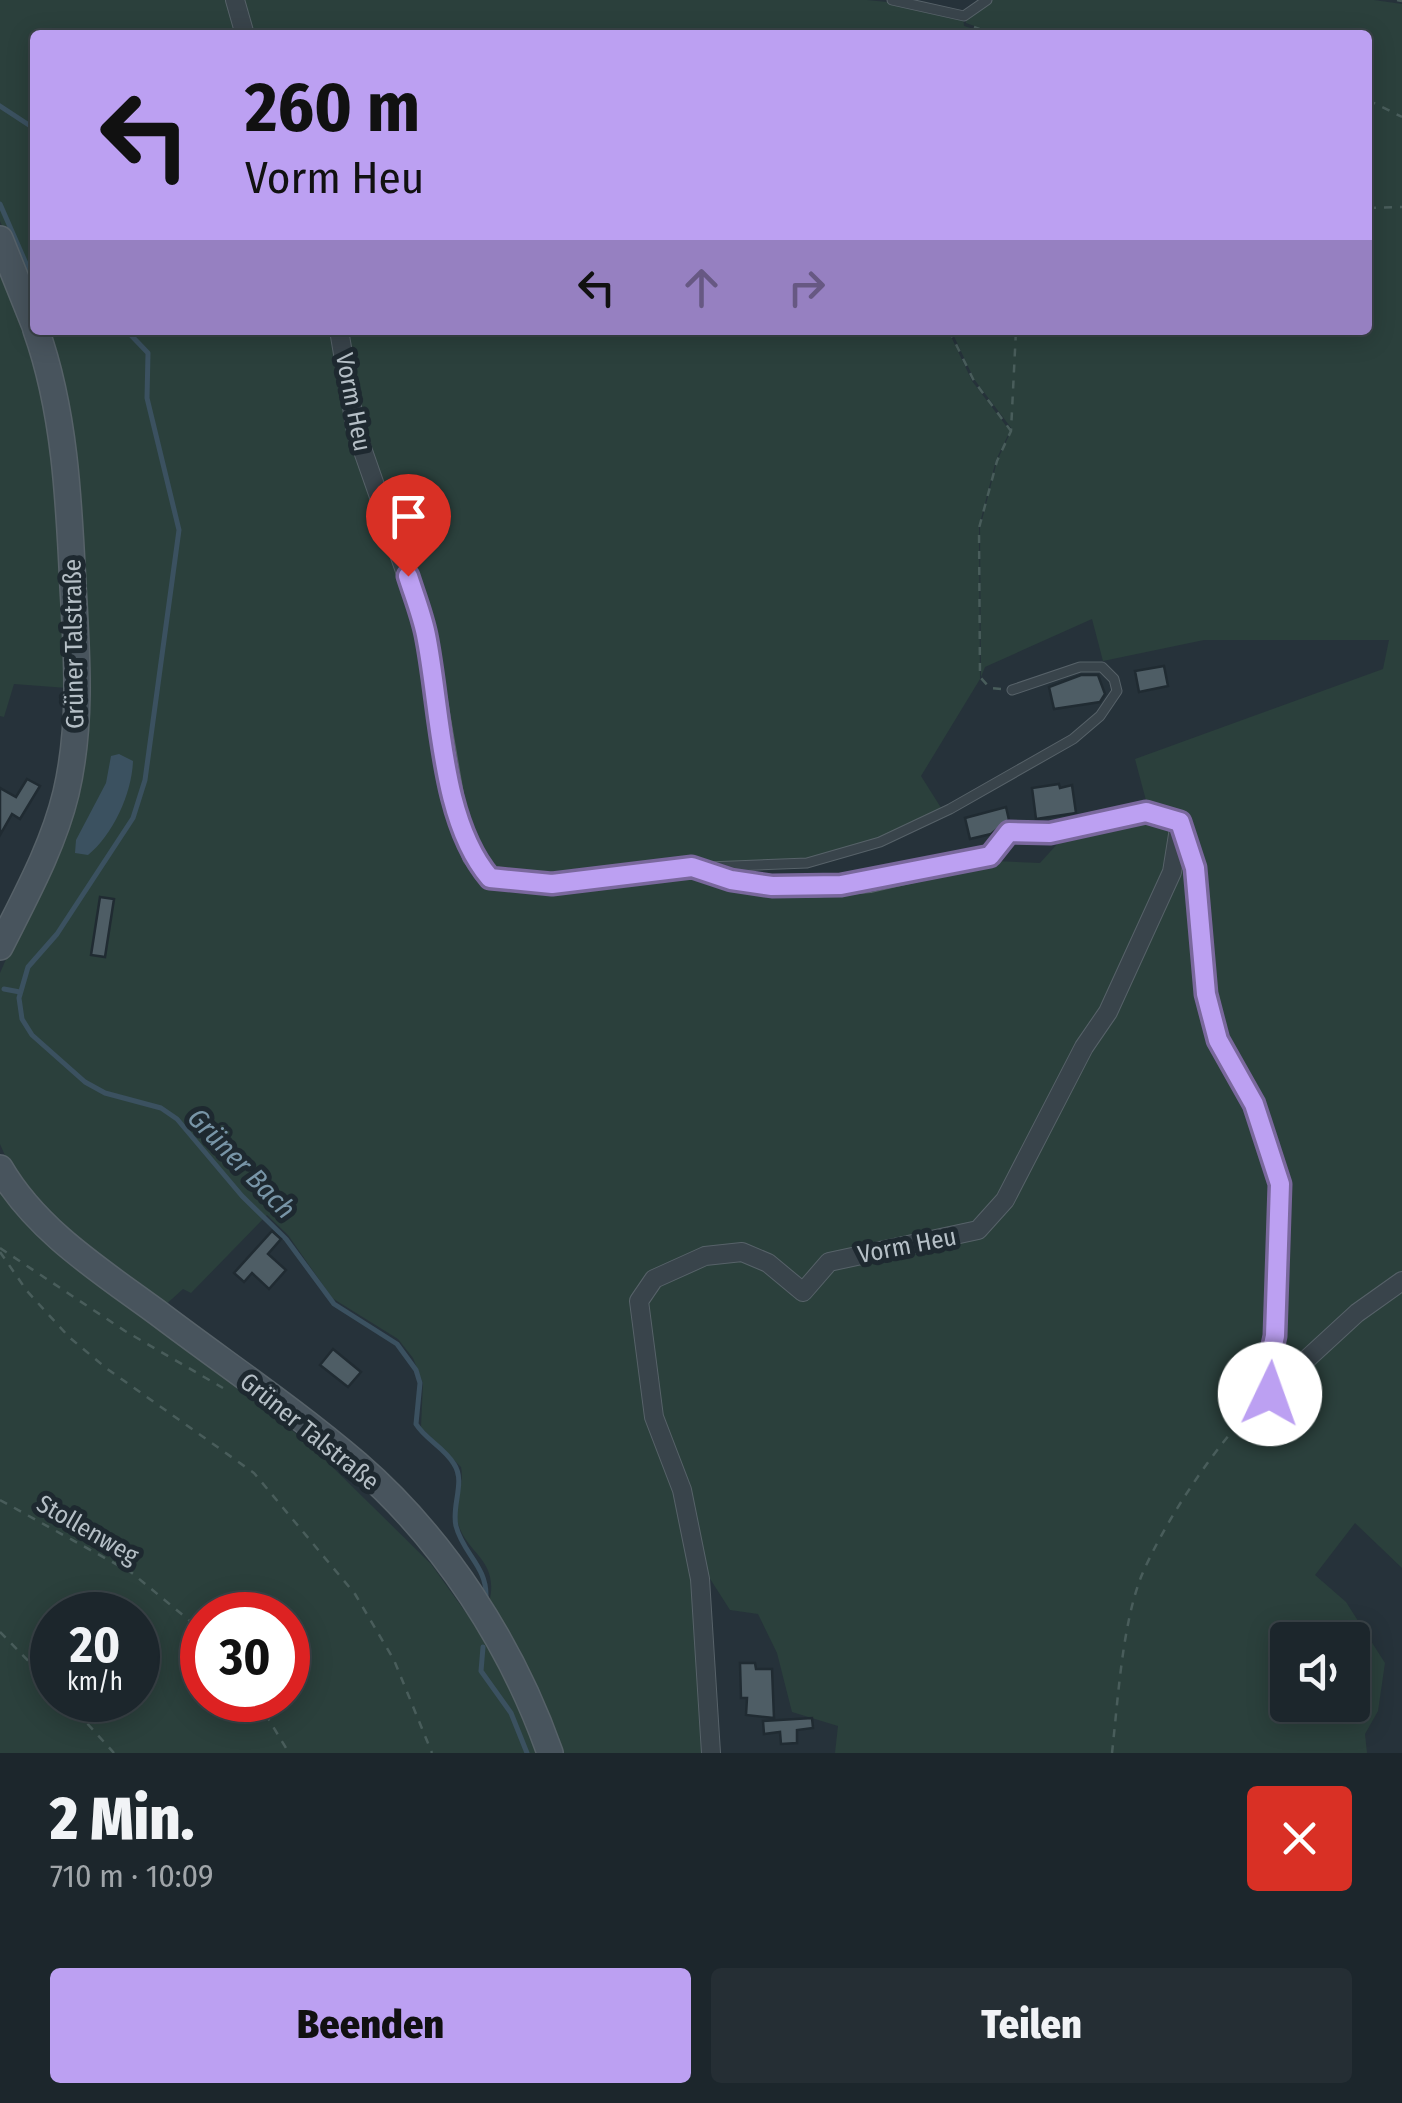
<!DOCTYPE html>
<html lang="de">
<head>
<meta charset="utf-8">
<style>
	:root { --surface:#1c262c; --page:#252e34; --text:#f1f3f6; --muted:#a0a5a9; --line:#3a4348; --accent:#bca0f2 }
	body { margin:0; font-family:"Fira Sans Condensed",sans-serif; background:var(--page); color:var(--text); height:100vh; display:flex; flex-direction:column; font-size:38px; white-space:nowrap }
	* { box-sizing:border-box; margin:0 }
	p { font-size:32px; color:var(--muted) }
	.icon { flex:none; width:55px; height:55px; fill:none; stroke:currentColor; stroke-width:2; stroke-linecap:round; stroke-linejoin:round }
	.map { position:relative; height:1753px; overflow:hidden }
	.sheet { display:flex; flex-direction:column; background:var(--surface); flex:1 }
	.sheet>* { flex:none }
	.top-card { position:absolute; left:30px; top:30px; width:1342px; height:305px; border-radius:10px; box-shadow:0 5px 25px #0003,0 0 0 2px var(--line); background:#bca0f2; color:#111; overflow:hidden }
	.controls { position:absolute; left:1270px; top:1622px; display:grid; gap:20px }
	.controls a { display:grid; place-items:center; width:100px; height:100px; border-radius:10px; background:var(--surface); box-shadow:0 5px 25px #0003,0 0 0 2px var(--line); font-size:50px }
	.speed { position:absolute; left:30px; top:1592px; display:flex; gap:20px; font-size:50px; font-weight:700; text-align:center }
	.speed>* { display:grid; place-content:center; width:130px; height:130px; border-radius:50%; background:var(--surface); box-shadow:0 5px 25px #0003,0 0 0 2px var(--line); line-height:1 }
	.speed small { font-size:25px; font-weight:400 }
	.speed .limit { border:15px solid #d22; background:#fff; color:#111 }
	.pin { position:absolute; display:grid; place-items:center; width:85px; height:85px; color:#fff; margin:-102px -42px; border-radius:50% 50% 50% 0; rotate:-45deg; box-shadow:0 0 10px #0007 }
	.pin .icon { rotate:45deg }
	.me { position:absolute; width:110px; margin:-55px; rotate:3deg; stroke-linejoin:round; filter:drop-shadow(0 0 8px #0008) }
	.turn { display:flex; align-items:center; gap:35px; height:210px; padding:0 50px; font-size:45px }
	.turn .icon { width:130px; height:130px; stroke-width:2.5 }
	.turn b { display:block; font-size:70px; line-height:85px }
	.lanes { display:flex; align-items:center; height:95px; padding:0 50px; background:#0003; justify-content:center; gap:50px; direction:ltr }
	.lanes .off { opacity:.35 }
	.round { display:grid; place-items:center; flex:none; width:105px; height:105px; border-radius:10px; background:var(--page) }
	.headline { display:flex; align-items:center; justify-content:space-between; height:170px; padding:0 50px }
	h1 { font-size:60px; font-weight:800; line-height:75px }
	.action { display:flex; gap:20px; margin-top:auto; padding:20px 50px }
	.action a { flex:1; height:115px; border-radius:10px; background:var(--accent); color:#111; font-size:40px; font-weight:800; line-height:115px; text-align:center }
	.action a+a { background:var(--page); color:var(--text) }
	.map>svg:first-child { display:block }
	.green { fill:#2b403c; fill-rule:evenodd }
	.water { fill:#3b5160 }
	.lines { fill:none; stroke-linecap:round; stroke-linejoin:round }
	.stream { stroke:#3b5160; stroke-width:5 }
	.building { fill:#4e5d65; stroke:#202b32; stroke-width:2.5 }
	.service-casing { stroke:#576269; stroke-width:11 }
	.minor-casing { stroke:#576269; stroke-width:20 }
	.secondary-casing { stroke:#576269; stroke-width:28 }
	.path { stroke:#495d5b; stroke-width:2.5; stroke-dasharray:8 8; stroke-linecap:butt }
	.service { stroke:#39444b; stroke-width:9 }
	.minor { stroke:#39444b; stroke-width:18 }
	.secondary { stroke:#48545d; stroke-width:25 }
	.route-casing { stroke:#7a689d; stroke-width:25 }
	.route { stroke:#bca0f2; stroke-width:18 }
	.labels { text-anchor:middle; stroke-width:10; stroke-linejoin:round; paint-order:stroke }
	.street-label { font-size:25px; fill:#b5bfc6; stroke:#1e2930 }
	.water-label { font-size:28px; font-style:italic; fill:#7895a7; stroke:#1e2930 }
</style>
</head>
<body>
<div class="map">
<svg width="1402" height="1753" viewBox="0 0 1402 1753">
	<rect width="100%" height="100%" fill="#26323a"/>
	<g class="green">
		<polygon points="0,0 230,0 240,35 35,35 35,304 0,221"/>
		<polygon points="237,0 867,0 917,5 963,17 964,26 992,35 248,35"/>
		<path d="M989,0H1374L1402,4V1568L1355,1523L1315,1575L1346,1602L1385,1663L1378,1711L1365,1734L1367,1753H835L838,1726L792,1712L777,1653L758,1614L730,1610L707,1574L686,1486L659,1417L644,1302C659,1279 664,1282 687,1272C746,1245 757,1260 804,1298L831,1266L863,1256L919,1249L983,1234L1008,1202L1087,1049L1111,1013L1181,861L1189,868L1202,996L1215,1041L1251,1105L1276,1184L1278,1238L1281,1235L1282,1183L1256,1102L1220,1038L1207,994L1198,866L1184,819L1148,808L1135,759L1383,669L1389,640H1204L1103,661L1092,619L985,667L981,677L980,528L997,461L1012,429L974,379L951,330H1368V35H1000L966,23V17ZM1288,1640H1352V1705H1288Z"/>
		<polygon points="0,258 35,347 58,481 67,688 14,684 4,717 0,716"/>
		<path d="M45,330H330L342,380L349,439L397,548L424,631L455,812L490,879L692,869L770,888L995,861L1040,863L1069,831L1146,816L1176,825L1170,871L1002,1197L976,1228L862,1248L804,1284L770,1259L703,1251L635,1300L698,1594L707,1753H561L520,1650L489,1603C500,1559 467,1555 458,1523C453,1507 465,1485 461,1467L421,1427L423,1383L413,1358L398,1339L332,1298L288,1235L267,1215L191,1293L183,1289L162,1308L60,1224L14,1176L0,1144V973L37,889L80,770Z"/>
		<polygon points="341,330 948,330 972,381 1010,431 996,460 979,527 980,679 921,776 943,811 878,840 807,861 593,878 495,876 474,857 428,632 372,475"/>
		<path d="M0,1189L175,1339L308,1443L431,1564L494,1652L537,1753H0ZM52,1615H138V1700H52ZM202,1615H288V1700H202Z"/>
	</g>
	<path class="water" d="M119,754L133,761C132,793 113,835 88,855L75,853L76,840L106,783L111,756Z"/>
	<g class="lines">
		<g class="stream">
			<polyline points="0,106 35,129"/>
			<polyline points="0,204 35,284"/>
			<path d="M126,330L148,353L147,398L179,530L145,780L133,818L57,934L28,967L19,998L22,1019L32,1035L85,1082L105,1093L161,1108L177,1119L242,1196L286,1239L334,1304L397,1344L416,1370L420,1383L416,1424C425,1439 445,1448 454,1464C466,1482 451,1506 456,1526C463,1554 487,1566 486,1597"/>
			<polyline points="4,989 20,992"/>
			<polyline points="483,1647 481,1671 511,1713 527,1753"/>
		</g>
	</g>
	<g class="building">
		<polygon points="1164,666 1168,686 1139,692 1135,671"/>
		<polygon points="1081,675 1098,675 1105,694 1100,702 1054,709 1049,687"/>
		<polygon points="27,779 40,786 20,819 12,814 0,835 0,788 16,797"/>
		<polygon points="1059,784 1060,788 1072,785 1076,813 1036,819 1032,788"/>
		<polygon points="1006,807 1009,820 991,834 970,839 965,818"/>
		<polygon points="100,897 114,899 105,957 91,955"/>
		<polygon points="272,1231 281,1239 268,1254 286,1270 269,1289 252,1273 244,1282 234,1273"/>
		<polygon points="333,1349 361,1372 348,1387 320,1365"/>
		<polygon points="740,1663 755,1663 756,1669 772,1669 774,1718 746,1715 747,1698 741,1698"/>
		<polygon points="812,1718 813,1728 797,1730 797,1743 781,1744 780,1732 764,1734 763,1721"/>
	</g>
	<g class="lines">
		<defs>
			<g id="service">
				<polyline points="892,0 964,16 987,0"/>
				<polyline points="708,867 807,863 880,842 950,809 1073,739 1100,716 1117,691 1114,679 1102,667 1080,667 1012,690"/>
			</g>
			<g id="minor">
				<polyline points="235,0 245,35"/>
				<polyline points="339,330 356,431 426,631 457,812 472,857 490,879 552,884 692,867 731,880 812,888 870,883 990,855 1009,832 1050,833 1147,812 1180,822"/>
				<polyline points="1182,827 1195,868 1206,994 1218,1040 1254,1104 1280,1185 1275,1336 1266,1376 1270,1393 1357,1313 1402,1281"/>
				<polyline points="711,1753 700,1579 682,1490 654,1417 639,1301 654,1279 705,1256 742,1252 768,1263 803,1292 829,1262 978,1230 1005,1200 1084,1047 1108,1012 1172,872 1180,822"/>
			</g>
			<g id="secondary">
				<polyline points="0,239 35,326"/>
				<path d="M0,947C25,897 53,847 66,793C82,725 77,655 73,587C69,502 65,411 36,330"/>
				<path d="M0,1168C37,1232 104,1273 162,1316C227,1365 295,1411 357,1464C444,1539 512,1645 550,1753"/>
			</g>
		</defs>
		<use href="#service" class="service-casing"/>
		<use href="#minor" class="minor-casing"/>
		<use href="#secondary" class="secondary-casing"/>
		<g class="path">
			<polyline points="1397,0 1402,1"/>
			<polyline points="974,27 996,35"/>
			<polyline points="1368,100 1402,117"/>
			<polyline points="1368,208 1402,207"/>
			<polyline points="949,330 974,381 1011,431"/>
			<polyline points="1001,689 990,688 980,677 979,528 997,461 1011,431 1016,330"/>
			<polyline points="0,1248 125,1331 223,1388"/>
			<polyline points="0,1252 27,1291 69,1337 106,1368 254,1473 355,1594 394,1660 432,1753"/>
			<polyline points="0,1500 132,1573 202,1631"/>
			<polyline points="0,1632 52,1685"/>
			<polyline points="66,1700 114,1753"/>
			<polyline points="257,1700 289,1753"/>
			<path d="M1112,1753C1118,1700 1122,1626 1141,1577C1163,1524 1216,1443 1258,1404"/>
		</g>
		<use href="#service" class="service"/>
		<use href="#minor" class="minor"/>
		<use href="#secondary" class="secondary"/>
	</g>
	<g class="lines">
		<defs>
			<path id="route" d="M408,576C414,595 422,615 426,635C441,709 440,820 490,878L552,884L692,867L731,880L772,886L841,885L990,856L1009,832L1050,833L1146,812L1180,822L1195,868L1206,994L1218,1040L1254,1104L1280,1184L1275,1336L1266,1376L1270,1394"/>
		</defs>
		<use href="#route" class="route-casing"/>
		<use href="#route" class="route"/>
	</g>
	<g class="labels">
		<g class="street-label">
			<text transform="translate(354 402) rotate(79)" y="9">Vorm Heu</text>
			<text transform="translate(73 644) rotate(-91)" y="9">Grüner Talstraße</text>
			<text transform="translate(907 1245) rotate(-11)" y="9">Vorm Heu</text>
			<text transform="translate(310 1431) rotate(39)" y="9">Grüner Talstraße</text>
			<text transform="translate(88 1529) rotate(30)" y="9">Stollenweg</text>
		</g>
		<g class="water-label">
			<text transform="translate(242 1163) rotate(46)" y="10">Grüner Bach</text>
		</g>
	</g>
</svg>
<div class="controls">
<a><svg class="icon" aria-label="sound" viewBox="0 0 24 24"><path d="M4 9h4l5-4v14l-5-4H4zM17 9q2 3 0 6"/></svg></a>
</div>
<div class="speed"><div>20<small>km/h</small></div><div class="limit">30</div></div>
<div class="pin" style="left:408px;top:576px;background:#d93025"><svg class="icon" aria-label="arrive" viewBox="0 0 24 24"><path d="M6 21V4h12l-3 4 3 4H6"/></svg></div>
<svg class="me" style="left:1270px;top:1394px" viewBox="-20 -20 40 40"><circle r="19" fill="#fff"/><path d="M0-13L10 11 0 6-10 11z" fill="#bca0f2"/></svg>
<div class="top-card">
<div class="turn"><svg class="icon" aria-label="left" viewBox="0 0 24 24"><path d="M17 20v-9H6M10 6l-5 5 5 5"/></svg><div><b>260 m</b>Vorm Heu</div></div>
<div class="lanes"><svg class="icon" aria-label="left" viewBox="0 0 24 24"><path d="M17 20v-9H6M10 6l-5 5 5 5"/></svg><svg class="icon off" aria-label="ahead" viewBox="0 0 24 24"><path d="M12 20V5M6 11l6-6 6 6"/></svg><svg class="icon off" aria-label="right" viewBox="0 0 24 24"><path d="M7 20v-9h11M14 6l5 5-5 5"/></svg></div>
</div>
</div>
<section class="sheet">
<div class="headline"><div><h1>2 Min.</h1><p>710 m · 10:09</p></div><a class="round" style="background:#d93025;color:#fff"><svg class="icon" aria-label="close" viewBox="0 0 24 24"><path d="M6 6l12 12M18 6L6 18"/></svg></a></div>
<div class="action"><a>Beenden</a><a>Teilen</a></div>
</section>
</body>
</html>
